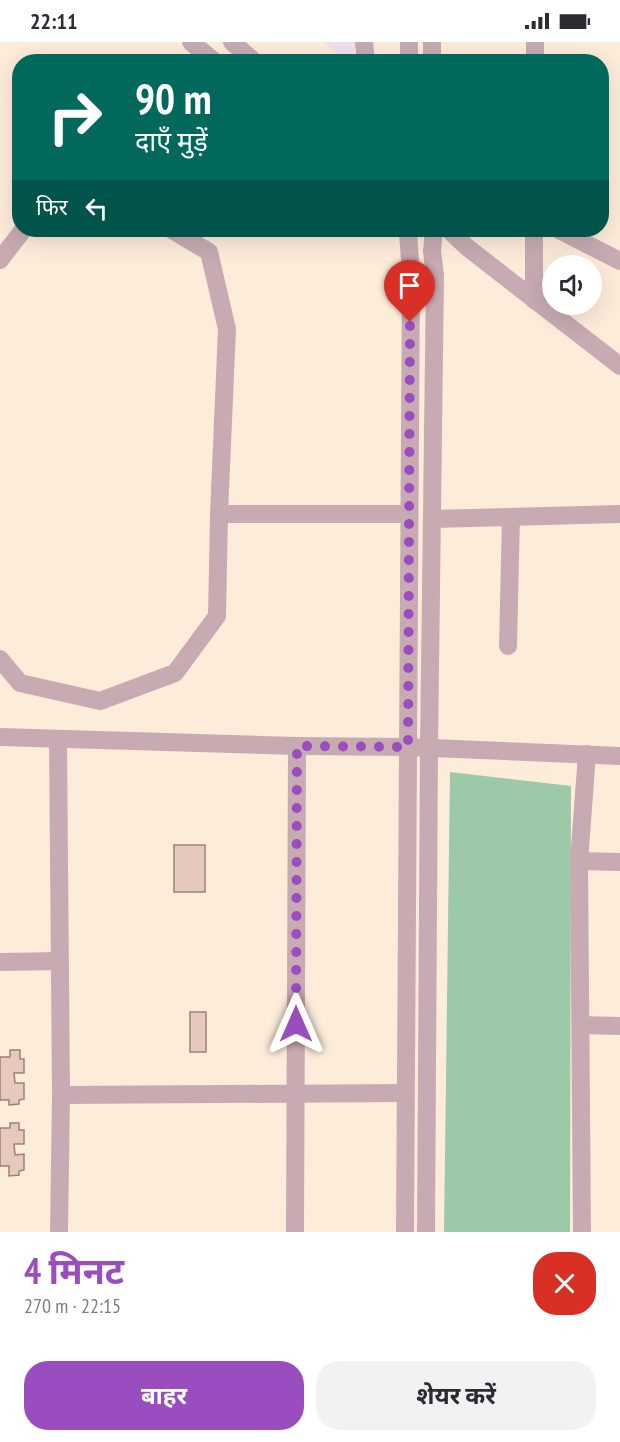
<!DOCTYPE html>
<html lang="hi">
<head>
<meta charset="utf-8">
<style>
	:root { --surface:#fff; --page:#f2f2f3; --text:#2b2b33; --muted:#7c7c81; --accent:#9a4dbf }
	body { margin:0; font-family:"PT Sans Narrow","Noto Sans Devanagari",sans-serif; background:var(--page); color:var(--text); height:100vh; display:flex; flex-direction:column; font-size:22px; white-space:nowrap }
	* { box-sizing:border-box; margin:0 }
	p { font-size:20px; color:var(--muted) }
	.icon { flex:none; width:33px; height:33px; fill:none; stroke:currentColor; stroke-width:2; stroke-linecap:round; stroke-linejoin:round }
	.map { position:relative; height:1190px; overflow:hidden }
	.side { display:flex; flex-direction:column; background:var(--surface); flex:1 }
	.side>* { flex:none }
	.top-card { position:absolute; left:12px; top:12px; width:597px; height:183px; border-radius:24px; box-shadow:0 6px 24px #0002; background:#00695c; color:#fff; overflow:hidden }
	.fabs { position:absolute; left:542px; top:213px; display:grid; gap:12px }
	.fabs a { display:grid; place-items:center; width:60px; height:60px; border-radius:50%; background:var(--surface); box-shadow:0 6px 24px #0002; font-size:30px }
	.pin { position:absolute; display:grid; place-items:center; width:51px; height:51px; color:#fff; margin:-62px -26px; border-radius:50% 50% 50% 0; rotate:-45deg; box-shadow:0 0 6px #0007 }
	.pin .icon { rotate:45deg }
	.me { position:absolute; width:66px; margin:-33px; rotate:0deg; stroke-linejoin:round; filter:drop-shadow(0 0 4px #0008) }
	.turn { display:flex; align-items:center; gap:21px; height:126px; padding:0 24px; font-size:27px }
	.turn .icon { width:78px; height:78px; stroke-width:2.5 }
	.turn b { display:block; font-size:42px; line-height:51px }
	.then { display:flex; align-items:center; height:57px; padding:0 24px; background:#0003; gap:12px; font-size:22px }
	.round { display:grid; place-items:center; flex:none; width:63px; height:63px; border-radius:24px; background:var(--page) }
	.summary { display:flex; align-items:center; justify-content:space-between; height:102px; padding:0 24px }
	h1 { font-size:36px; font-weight:700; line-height:45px; color:var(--accent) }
	.cta { display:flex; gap:12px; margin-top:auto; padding:12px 24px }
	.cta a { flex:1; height:69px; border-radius:24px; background:var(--accent); color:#fff; font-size:24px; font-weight:700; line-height:69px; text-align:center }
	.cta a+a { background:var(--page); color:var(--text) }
	.status { display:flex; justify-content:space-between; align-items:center; height:42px; padding:0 30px; background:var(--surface); direction:ltr }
	.status svg { height:16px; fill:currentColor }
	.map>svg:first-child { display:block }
	.education { fill:#f0dff0 }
	.green { fill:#9cc9a7 }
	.building { fill:#e6c8bd; stroke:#9c8177; stroke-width:1.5 }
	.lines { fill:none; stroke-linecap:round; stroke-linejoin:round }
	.minor { stroke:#c8abb2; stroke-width:18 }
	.route { stroke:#9a4dbf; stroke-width:10; stroke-dasharray:0 18 }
</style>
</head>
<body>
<div class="status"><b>22:11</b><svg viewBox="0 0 49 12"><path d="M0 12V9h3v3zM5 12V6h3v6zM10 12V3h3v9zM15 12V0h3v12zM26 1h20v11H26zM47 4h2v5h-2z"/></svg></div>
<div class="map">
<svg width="620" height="1190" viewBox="0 0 620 1190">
	<rect width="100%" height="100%" fill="#feecdb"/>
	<polygon class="education" points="324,0 363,0 344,17"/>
	<polygon class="green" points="450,730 571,744 570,1190 444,1190"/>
	<g class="building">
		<rect x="174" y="803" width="31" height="47"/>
		<rect x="190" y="970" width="16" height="40"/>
		<polygon points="10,1008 20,1008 20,1017 24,1017 24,1031 14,1031 15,1041 24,1041 24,1057 19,1058 19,1062 9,1063 9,1058 0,1058 0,1015 10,1015"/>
		<polygon points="10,1081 19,1081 19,1088 24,1088 24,1102 14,1102 15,1113 24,1112 24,1128 19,1129 19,1133 9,1134 9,1124 0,1124 0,1086 10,1086"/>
	</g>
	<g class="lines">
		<g class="minor">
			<polyline points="191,0 215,20"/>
			<polyline points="232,0 255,20"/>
			<polyline points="364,0 366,20"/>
			<polyline points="409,0 409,20"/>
			<polyline points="432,0 432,20"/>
			<polyline points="535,20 535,0"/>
			<polyline points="449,188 468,206 620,324"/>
			<polyline points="559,188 620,219"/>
			<polyline points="0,218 23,188"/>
			<polyline points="534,258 534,188"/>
			<polyline points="219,472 409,472"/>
			<polyline points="432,477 620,472"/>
			<polyline points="508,604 511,475"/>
			<polyline points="0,617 20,641 100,659 175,631 217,574 219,472 227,287 209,210 172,188"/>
			<polyline points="0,695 297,704 408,705 620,714"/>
			<polyline points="58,697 61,1053 59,1190"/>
			<polyline points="579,819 620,820"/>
			<polyline points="0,920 60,919"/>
			<polyline points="581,983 620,984"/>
			<polyline points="61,1053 405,1051"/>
			<polyline points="295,1190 297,704"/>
			<polyline points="405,1190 411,232 408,191"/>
			<polyline points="426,1190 429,706 435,233 432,209 434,188"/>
			<polyline points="582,1190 579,819 587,712"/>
		</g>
	</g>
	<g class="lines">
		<polyline class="route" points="296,982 297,704 408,705 410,280"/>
	</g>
</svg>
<div class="fabs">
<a><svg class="icon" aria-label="sound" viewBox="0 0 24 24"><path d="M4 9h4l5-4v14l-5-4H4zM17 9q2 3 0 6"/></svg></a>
</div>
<div class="pin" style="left:410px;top:280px;background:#d93025"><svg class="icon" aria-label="arrive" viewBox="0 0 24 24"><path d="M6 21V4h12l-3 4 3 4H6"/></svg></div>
<svg class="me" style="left:296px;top:982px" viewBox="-20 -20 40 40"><path d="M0-17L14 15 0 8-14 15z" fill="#9a4dbf" stroke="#fff" stroke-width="4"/></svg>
<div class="top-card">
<div class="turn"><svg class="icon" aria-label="right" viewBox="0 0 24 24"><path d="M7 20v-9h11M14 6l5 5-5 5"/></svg><div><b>90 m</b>दाएँ मुड़ें</div></div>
<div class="then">फिर<svg class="icon" aria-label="left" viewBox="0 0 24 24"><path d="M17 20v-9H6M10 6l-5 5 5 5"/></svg></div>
</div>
</div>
<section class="side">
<div class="summary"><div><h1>4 मिनट</h1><p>270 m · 22:15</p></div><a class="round" style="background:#d93025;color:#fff"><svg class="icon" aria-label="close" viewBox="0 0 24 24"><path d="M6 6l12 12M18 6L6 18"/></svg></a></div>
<div class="cta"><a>बाहर</a><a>शेयर करें</a></div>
</section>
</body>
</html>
